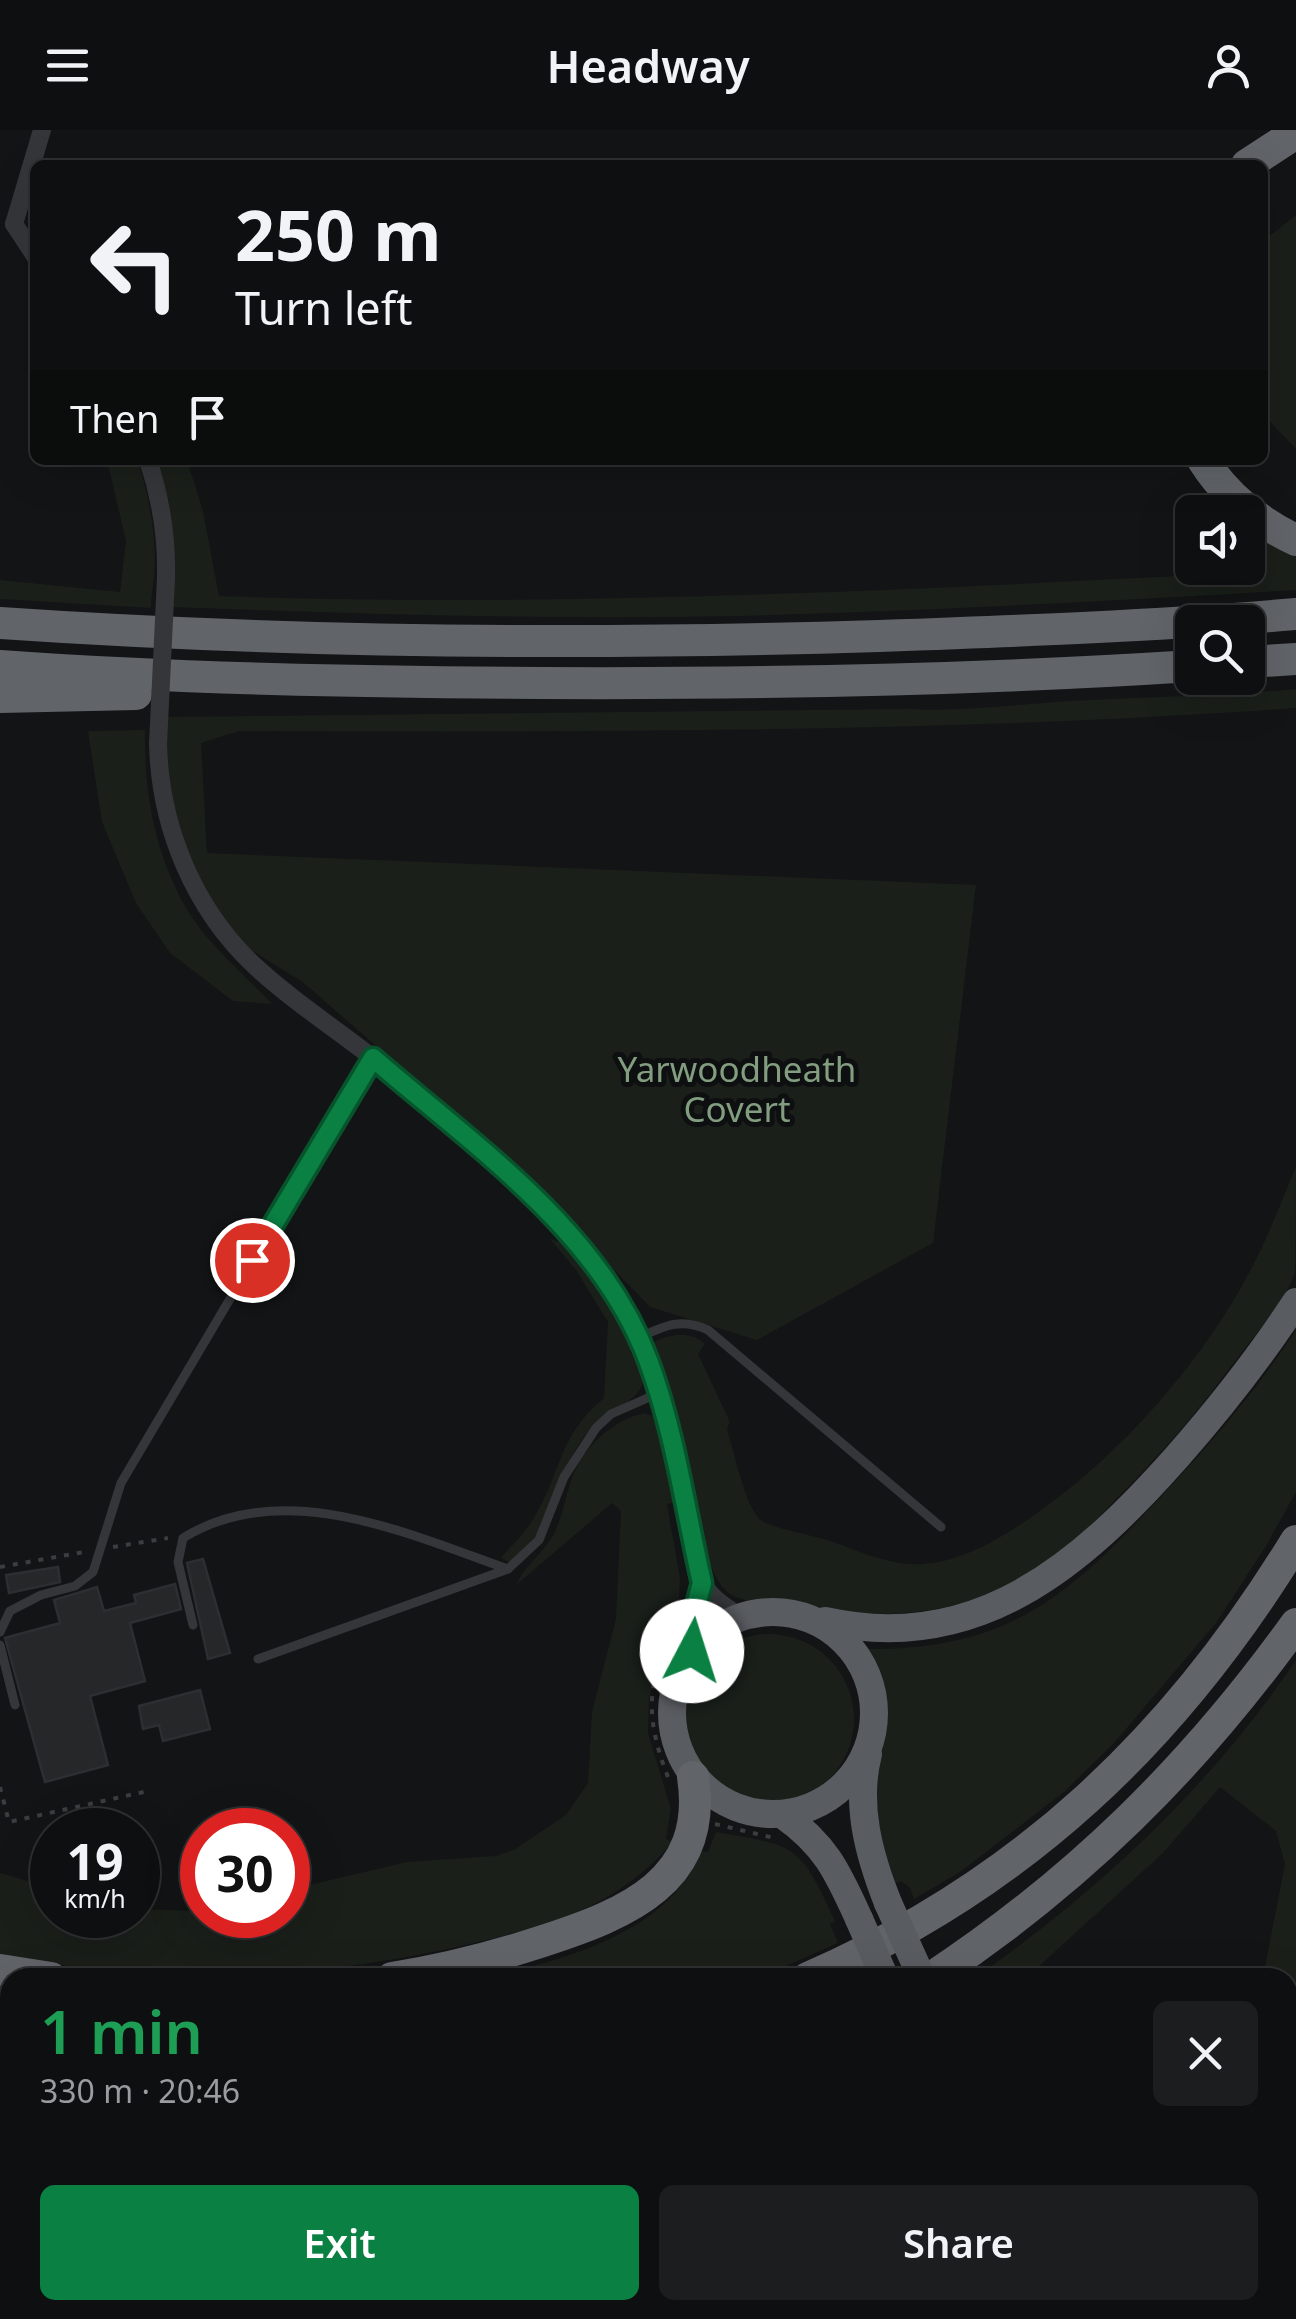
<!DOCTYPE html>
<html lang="en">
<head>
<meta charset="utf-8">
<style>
	:root { --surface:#0e0f10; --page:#1c1d1e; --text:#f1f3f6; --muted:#9b9c9f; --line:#2e2f30; --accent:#0b8043 }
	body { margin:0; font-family:"Noto Sans",sans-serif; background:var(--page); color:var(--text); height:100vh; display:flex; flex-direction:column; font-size:38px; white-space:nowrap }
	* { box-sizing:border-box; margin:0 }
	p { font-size:32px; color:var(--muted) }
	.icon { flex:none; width:55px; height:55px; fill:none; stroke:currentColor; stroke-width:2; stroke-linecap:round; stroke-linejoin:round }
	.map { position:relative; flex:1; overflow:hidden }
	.sheet { position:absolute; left:0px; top:1838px; width:1298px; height:352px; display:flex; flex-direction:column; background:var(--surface); border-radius:30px 30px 0 0; box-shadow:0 10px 40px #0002,0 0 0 2px var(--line) }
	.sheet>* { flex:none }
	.top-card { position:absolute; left:30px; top:30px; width:1238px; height:305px; border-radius:15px; box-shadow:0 10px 40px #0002,0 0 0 2px var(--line); background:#0e0f10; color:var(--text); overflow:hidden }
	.tools { position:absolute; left:1175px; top:365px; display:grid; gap:20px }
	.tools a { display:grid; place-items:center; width:90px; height:90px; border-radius:15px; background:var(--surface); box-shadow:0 10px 40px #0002,0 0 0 2px var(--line); font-size:50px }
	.speed { position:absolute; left:30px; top:1678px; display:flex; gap:20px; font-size:50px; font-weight:700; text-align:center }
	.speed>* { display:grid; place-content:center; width:130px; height:130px; border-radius:50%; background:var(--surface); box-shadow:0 10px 40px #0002,0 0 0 2px var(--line); line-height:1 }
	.speed small { font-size:25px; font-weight:400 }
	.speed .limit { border:15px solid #d22; background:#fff; color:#111 }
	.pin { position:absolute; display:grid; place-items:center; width:85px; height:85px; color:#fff; margin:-42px; border:5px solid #fff; border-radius:50%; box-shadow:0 2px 10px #0007 }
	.me { position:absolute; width:110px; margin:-55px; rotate:5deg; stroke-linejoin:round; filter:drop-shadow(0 0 8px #0008) }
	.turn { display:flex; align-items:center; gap:35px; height:210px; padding:0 40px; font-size:45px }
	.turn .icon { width:130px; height:130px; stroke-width:2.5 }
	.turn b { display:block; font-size:70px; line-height:85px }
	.then { display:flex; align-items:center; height:95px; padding:0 40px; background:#0003; gap:20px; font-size:38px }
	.round { display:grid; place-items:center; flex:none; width:105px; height:105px; border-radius:15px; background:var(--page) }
	.head { display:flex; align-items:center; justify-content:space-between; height:170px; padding:0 40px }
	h1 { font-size:60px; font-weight:600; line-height:75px; color:#1e9e55 }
	.button { display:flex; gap:20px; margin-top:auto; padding:20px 40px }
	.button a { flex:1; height:115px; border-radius:15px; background:var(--accent); color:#fff; font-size:40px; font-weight:600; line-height:115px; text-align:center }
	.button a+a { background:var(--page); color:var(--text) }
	header { display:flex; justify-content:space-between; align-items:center; height:130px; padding:0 40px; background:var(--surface); font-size:45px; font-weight:600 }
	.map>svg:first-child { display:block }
	.green { fill:#1a1f1a }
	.water { fill:#2b3437 }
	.building { fill:#262729; stroke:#2d2e31; stroke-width:2.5 }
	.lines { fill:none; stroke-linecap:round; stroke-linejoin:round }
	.path { stroke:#3b3d40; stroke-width:4; stroke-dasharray:5 8; stroke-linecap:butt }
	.service { stroke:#353639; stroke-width:9 }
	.minor { stroke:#353639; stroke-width:18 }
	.trunk { stroke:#595c61; stroke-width:28 }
	.motorway { stroke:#61656a; stroke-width:32 }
	.minor-bridge { stroke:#353639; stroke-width:18 }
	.trunk-bridge { stroke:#595c61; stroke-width:28 }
	.route-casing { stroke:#07532c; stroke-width:25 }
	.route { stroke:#0b8043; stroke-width:18 }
	.labels { text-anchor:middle; stroke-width:10; stroke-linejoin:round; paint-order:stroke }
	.park-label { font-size:35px; fill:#829d7f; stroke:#0e0f10 }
</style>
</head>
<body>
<header><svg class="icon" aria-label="menu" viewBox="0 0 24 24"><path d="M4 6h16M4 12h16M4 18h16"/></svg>Headway<svg class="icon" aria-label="person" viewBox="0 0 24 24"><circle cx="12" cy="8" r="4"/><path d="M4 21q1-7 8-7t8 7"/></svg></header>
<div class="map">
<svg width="1296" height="2189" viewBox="0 0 1296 2189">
	<rect width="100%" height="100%" fill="#131415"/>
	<g class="green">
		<polygon points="1296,85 1296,319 1264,285 1263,279 1262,112"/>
		<path d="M107,330H137C148,361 155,398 155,431C155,447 151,463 151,478L0,469V450L120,462L126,411Z"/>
		<path d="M153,330H187L203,381L219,466C559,478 899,460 1239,443L1240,438H1248V398L1296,426V460C1110,471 923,481 737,486C548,490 358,484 169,477Z"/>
		<path d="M1296,559V578C944,603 592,602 239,601L201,613L207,723L976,755L933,1113L757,1210L650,1177L543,1066L382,921L304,853L248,818L216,781L189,735L169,664L165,587L910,579C965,582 1017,574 1072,571C1147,567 1221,566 1296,559Z"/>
		<path d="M145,600C144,661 154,719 184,774C204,811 243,843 272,874L233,871L170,823L136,773L102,692L88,601Z"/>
		<path d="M1296,1037C1296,1058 1296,1128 1295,1143C1285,1172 1245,1217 1226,1243C1195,1285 1159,1326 1122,1363C1106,1379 1091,1397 1074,1412C994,1481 897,1497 798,1474C778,1469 748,1476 730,1464C696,1439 690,1333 679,1292C671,1266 661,1239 650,1214C668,1205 688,1199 705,1214L698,1224L730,1292L727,1299C733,1318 746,1381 762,1391C775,1399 823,1407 842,1415C867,1425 895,1436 923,1434C966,1431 1006,1405 1040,1381C1128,1318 1213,1220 1260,1121C1273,1094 1284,1065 1296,1037Z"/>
		<path d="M550,1109C555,1111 560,1112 565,1114C588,1128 643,1220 645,1247C640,1273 611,1277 595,1294C561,1329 560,1369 538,1405C532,1416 519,1425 511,1433L501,1428C511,1416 523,1405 532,1391C561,1346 557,1306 604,1268L608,1192L576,1140Z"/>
		<path d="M1296,1200V1362L1266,1416L1216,1493L1114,1613L1064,1662L960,1742L914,1769L910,1758L901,1751L896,1753C882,1717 875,1685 877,1646C879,1617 888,1590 882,1561C878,1545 869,1533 863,1519C1012,1521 1071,1464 1167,1360C1214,1310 1258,1258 1296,1200Z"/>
		<path d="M644,1283L659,1288L661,1293L675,1372L667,1374L680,1448L678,1486L674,1506L656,1539L649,1569L648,1603L671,1679L666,1709L673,1712C616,1777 555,1794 474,1813C352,1842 230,1851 105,1841C70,1838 35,1830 0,1825V1743L52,1758V1785H138V1779L202,1781V1785H288V1760L407,1732L495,1726L514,1720L566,1685L588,1653L592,1582L616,1489L621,1381L612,1373L516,1455C525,1435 543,1423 554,1404C562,1388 565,1368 571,1351C582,1318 611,1291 644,1283Z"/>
		<circle cx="769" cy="1589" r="85"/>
		<path d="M1296,1530V2001L1288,2024V1848L1263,1847L1285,1734L1276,1701L1220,1657L1163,1723L1027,1847H976C1099,1761 1212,1655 1296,1530Z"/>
		<path d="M716,1702C797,1716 800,1714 835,1791L830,1794L838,1813L761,1847L490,1848C568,1827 668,1804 701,1721L708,1722Z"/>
		<polygon points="312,2180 395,2180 462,2189 322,2189"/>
		<polygon points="796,2180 887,2180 883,2189 794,2189"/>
		<polygon points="915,2180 993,2180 996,2189 911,2189"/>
		<polygon points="1100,2180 1261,2180 1263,2189 1111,2189"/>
	</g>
	<polygon class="water" points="395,2180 796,2180 794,2189 462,2189"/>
	<g class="building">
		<polygon points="203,1429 230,1523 208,1529 187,1433"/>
		<polygon points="58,1437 60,1452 9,1463 6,1445"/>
		<polygon points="175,1454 181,1479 130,1493 145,1551 90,1566 108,1635 45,1652 5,1508 60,1493 54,1470 97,1457 104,1481 136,1473 134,1465"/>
		<polygon points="200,1560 210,1599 163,1611 159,1595 143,1599 139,1576"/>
	</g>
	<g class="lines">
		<g class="path">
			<polyline points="113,1417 168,1408"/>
			<polyline points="0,1437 84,1422"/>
			<path d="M668,1647C650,1602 641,1552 674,1510"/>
			<polyline points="0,1657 9,1692 148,1661"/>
			<polyline points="715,1694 774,1708"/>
		</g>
		<g class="service">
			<path d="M638,1208C664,1196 681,1187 708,1200L941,1397"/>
			<path d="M193,1495L178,1432L183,1408C284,1346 408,1404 508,1439L539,1410L564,1347L596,1298L611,1284L659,1263"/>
			<polyline points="0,1502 10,1481 41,1465 75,1456 93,1442 121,1353 372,929"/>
			<polyline points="0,1515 15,1575"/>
			<polyline points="258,1529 508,1439"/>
			<polyline points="299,2180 305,2189"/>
			<polyline points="2,2189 10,2172"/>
			<polyline points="900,2189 903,2180"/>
		</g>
		<g class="minor">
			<polyline points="14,94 42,0"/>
			<polyline points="14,94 35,126"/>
			<path d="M148,330C161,369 167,407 166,448"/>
			<path d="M158,614C160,697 194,780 256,837C291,870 332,896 370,926C401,950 431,978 462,1005C513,1049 567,1094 606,1150C640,1198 663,1260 674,1318C682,1356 688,1416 702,1451C709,1467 727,1478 741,1487"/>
			<polyline points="692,1521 697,1472 703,1453"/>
		</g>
		<g class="trunk">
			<circle cx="773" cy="1583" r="101"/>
			<path d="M825,1491C977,1525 1081,1435 1176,1328C1219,1279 1260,1227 1296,1172"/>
			<path d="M868,1624C855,1675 869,1725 888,1773"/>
			<path d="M783,1685C826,1715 838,1743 859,1789"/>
			<polyline points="1288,2092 1296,2066"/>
			<polyline points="1031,2180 1033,2189"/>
			<polyline points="1078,2180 1086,2189"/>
			<polyline points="1285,2180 1287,2189"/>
		</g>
		<g class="motorway">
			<polyline points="1247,35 1296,3"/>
			<path d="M1203,330C1225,365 1259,393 1296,410"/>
			<path d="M0,493C292,513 587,515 879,506C1018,501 1157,496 1296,484"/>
			<polyline points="1248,532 1296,529"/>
			<path d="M0,536C181,549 362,552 543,553C760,554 976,550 1192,536"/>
			<polyline points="0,567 136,564"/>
			<polyline points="0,1840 51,1848"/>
			<path d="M392,1848C443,1840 494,1827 543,1811C626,1784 709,1751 693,1647"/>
			<path d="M808,1848C1023,1754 1175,1609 1296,1411"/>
			<path d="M931,1848C1078,1751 1194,1636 1296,1494"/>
			<polyline points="0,1933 10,1935"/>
			<polyline points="0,1995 10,1997"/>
			<polyline points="0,2122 10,2127"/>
			<polyline points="130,2180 151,2189"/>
		</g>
		<polyline class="minor-bridge" points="158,614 166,448"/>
		<g class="trunk-bridge">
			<polyline points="888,1773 922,1848"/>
			<polyline points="859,1789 885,1848"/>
		</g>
	</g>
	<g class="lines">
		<defs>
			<path id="route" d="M252,1130L373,928C473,1015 600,1101 648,1230C675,1302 685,1379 702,1453L697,1472L692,1521"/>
		</defs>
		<use href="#route" class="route-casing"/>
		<use href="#route" class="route"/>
	</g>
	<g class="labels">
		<g class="park-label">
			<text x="737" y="952">Yarwoodheath<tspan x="737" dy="40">Covert</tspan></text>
		</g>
	</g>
</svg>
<div class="tools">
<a><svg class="icon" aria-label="sound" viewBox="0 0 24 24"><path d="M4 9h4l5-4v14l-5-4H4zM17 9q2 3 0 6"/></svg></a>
<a><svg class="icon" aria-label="search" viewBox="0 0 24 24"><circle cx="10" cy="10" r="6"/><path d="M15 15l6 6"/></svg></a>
</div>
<div class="speed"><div>19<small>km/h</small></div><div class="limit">30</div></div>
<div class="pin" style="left:252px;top:1130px;background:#d93025"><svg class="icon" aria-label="arrive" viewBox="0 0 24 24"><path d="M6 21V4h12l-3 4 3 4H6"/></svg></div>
<svg class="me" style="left:692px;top:1521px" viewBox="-20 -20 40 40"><circle r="19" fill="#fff"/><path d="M0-13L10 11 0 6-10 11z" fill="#0b8043"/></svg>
<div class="top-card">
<div class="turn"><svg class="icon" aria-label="left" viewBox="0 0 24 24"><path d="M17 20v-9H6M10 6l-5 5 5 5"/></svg><div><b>250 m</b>Turn left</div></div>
<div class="then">Then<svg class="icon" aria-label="arrive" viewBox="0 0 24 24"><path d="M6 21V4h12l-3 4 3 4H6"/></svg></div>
</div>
<section class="sheet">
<div class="head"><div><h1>1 min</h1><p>330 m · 20:46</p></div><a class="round"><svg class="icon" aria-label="close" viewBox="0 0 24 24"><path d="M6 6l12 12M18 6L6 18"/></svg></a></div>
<div class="button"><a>Exit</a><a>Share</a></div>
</section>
</div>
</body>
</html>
